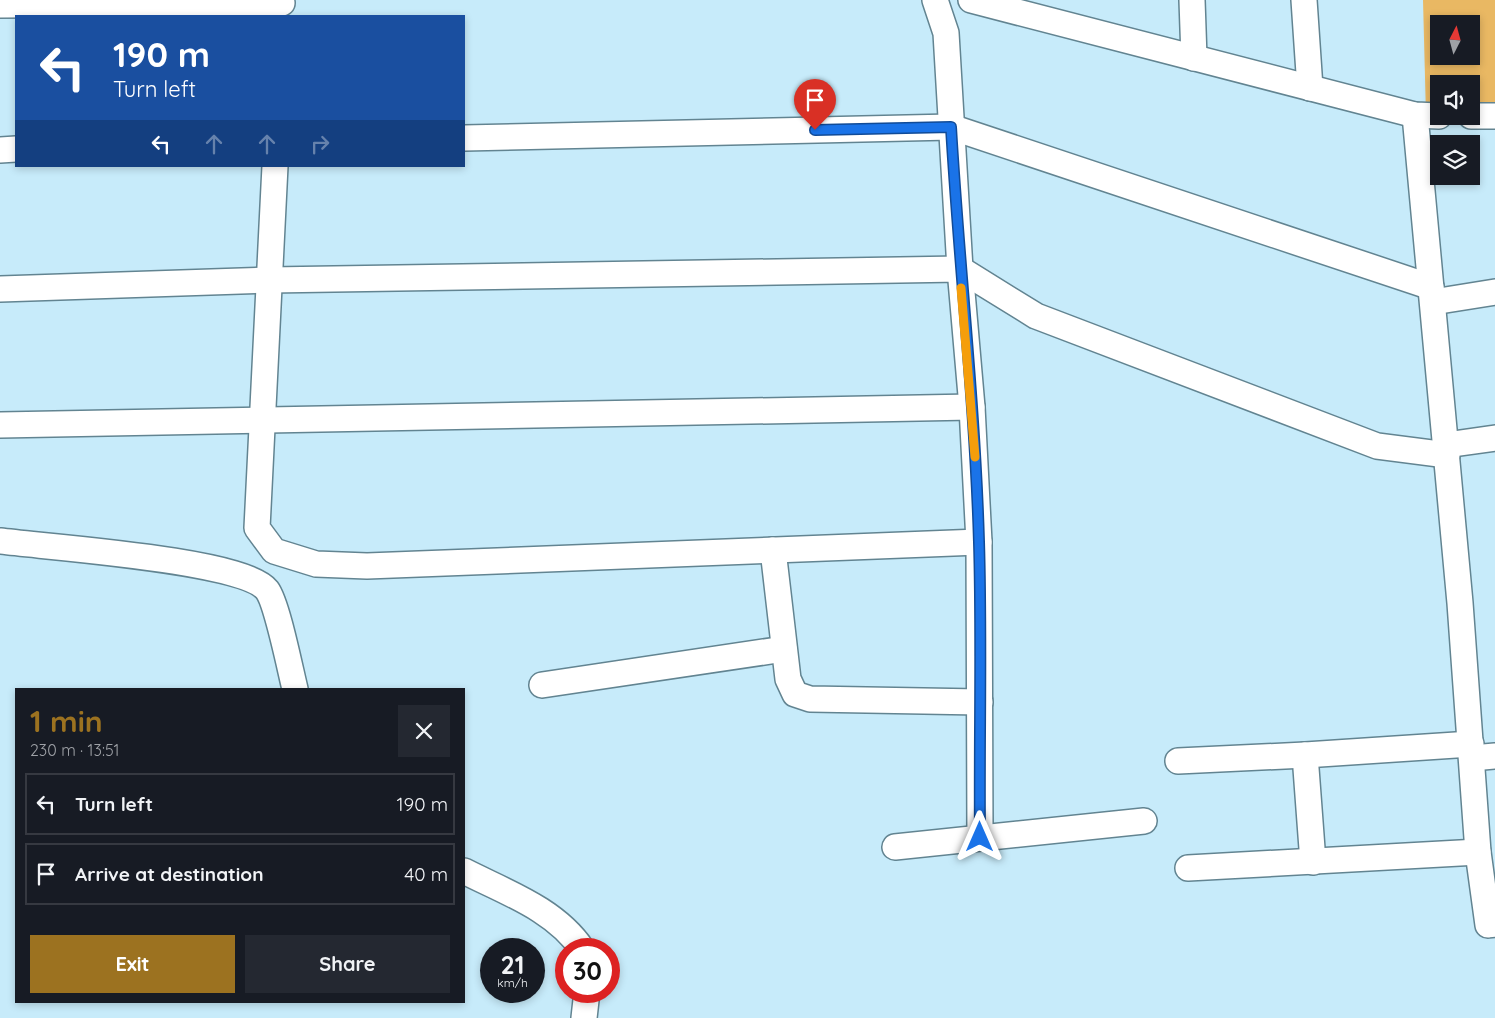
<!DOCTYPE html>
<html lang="en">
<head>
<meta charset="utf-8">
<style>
	:root { --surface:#171b24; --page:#242831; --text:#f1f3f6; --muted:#9ea1a6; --line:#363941; --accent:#9c7220 }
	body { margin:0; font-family:Quicksand,sans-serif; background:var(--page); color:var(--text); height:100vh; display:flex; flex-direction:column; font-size:19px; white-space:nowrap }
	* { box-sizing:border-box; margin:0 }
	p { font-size:16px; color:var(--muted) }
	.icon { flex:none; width:28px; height:28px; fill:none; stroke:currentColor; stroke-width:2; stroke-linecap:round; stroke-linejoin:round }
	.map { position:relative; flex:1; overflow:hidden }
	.panel { position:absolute; left:15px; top:688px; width:450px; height:315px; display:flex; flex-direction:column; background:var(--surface); border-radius:0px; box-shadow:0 2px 8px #0003 }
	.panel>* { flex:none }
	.banner { position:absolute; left:15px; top:15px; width:450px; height:152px; border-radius:0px; box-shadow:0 2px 8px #0003; background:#1a4fa0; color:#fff; overflow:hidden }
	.needle { width:32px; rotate:6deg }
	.fabs { position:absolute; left:1430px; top:15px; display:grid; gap:10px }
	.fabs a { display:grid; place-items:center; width:50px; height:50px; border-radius:0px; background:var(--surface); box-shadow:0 2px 8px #0003; font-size:25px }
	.speed { position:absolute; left:480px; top:938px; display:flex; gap:10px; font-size:25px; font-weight:700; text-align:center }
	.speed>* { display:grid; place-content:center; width:65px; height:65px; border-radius:50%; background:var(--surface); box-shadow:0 2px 8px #0003; line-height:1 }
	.speed small { font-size:12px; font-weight:400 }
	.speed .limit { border:8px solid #d22; background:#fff; color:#111 }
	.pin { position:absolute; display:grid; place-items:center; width:42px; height:42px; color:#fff; margin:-51px -21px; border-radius:50% 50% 50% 0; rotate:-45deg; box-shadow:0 0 5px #0007 }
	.pin .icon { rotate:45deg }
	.me { position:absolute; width:55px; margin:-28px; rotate:0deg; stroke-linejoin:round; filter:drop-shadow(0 0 4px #0008) }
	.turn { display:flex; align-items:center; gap:18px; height:105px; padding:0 15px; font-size:22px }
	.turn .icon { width:65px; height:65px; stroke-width:2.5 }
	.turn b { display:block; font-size:35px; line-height:42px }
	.lanes { display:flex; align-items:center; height:48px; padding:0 15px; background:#0003; justify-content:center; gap:25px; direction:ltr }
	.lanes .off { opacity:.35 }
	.round { display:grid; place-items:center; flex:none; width:52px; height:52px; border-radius:0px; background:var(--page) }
	.head { display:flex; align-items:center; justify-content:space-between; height:85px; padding:0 15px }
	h1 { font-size:30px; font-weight:700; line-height:38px; color:var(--accent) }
	.cta { display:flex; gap:10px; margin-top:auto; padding:10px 15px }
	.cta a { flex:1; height:58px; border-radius:0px; background:var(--accent); color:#fff; font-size:20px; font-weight:700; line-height:58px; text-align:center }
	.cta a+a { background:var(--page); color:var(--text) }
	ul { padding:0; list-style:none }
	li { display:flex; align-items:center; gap:15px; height:62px; margin:0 10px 8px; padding:0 5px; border:2px solid var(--line); border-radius:0px }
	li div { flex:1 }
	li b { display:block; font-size:19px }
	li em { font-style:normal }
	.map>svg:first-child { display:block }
	.green { fill:#e9b863; fill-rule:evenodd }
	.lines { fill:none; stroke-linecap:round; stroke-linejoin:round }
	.minor-casing { stroke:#628491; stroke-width:28 }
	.minor { stroke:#fff; stroke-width:25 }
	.route-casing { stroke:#114b97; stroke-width:12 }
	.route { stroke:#1a73e8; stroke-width:9 }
	.slow { stroke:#f59e0b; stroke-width:9 }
</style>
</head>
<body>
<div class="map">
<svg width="1495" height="1018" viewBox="0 0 1495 1018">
	<rect width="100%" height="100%" fill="#c7ebfa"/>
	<path class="green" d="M1423,0H1495V108L1471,111V84H1439V114L1426,116ZM1439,24H1471V56H1439Z"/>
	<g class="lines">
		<defs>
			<g id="minor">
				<polyline points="935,0 946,33 960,269 972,407 979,542 980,837"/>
				<polyline points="971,0 1415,115 1439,116"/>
				<polyline points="1192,0 1194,58"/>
				<polyline points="1304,0 1310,88"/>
				<polyline points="0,5 282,3"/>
				<polyline points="1415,115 1460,603 1478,852 1488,925 1495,924"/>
				<polyline points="1471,116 1495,116"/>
				<polyline points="464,138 951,127 1431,287"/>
				<polyline points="0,150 16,149"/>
				<polyline points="275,166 257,528 274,551 316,564 367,566 979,542"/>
				<polyline points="0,289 270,280 960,269 1036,316 1377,446 1447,455"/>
				<polyline points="1433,302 1495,292"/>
				<polyline points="0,425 972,407"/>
				<polyline points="1446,445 1495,438"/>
				<path d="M0,541C46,547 244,560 267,590C277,603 290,669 295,689"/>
				<polyline points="773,550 788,679 795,694 810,699 980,702"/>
				<polyline points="542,685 784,649"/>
				<polyline points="1305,755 1313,862"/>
				<polyline points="1472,758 1495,756"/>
				<polyline points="1178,761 1305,755 1471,744"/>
				<polyline points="895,847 1144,821"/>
				<polyline points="1188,868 1478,852"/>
				<path d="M464,871C505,892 555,909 582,949"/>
				<polyline points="584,1018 587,991"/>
			</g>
		</defs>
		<use href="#minor" class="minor-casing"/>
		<use href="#minor" class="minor"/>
	</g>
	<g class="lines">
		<defs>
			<path id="route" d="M815,130L951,127C959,265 975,403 979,542C982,640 979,739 980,837"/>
		</defs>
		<use href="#route" class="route-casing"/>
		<use href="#route" class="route"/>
		<polyline class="slow" points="961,288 975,457"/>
	</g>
</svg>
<div class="fabs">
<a><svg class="needle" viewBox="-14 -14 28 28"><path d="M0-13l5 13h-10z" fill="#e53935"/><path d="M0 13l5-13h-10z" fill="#9ea1a6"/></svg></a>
<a><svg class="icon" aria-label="sound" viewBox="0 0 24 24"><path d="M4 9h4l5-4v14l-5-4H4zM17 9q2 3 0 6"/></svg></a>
<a><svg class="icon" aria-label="layers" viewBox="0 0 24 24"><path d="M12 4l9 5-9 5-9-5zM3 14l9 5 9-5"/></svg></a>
</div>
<div class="speed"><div>21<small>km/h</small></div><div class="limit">30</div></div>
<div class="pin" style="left:815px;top:130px;background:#d93025"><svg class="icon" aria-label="arrive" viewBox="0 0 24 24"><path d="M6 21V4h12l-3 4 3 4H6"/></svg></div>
<svg class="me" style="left:980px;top:837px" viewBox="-20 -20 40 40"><path d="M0-17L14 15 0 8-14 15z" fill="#1a73e8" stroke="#fff" stroke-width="4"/></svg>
<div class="banner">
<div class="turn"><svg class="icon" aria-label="left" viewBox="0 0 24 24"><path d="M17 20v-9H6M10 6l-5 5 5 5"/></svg><div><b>190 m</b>Turn left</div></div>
<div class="lanes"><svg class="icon" aria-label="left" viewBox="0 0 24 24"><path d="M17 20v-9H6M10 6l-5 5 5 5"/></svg><svg class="icon off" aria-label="ahead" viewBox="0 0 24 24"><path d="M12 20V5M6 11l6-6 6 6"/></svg><svg class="icon off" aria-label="ahead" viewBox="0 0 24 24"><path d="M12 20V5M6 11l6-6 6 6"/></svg><svg class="icon off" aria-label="right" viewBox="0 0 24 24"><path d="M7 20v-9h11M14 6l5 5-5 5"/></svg></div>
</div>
<section class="panel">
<div class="head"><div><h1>1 min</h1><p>230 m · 13:51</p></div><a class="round"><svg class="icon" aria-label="close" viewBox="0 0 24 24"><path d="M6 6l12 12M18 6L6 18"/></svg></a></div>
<ul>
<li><svg class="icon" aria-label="left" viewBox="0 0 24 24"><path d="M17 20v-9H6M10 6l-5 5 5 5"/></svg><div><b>Turn left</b></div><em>190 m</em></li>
<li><svg class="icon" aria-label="arrive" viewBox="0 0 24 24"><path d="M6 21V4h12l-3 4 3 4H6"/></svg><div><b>Arrive at destination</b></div><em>40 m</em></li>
</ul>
<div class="cta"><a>Exit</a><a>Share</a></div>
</section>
</div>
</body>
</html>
